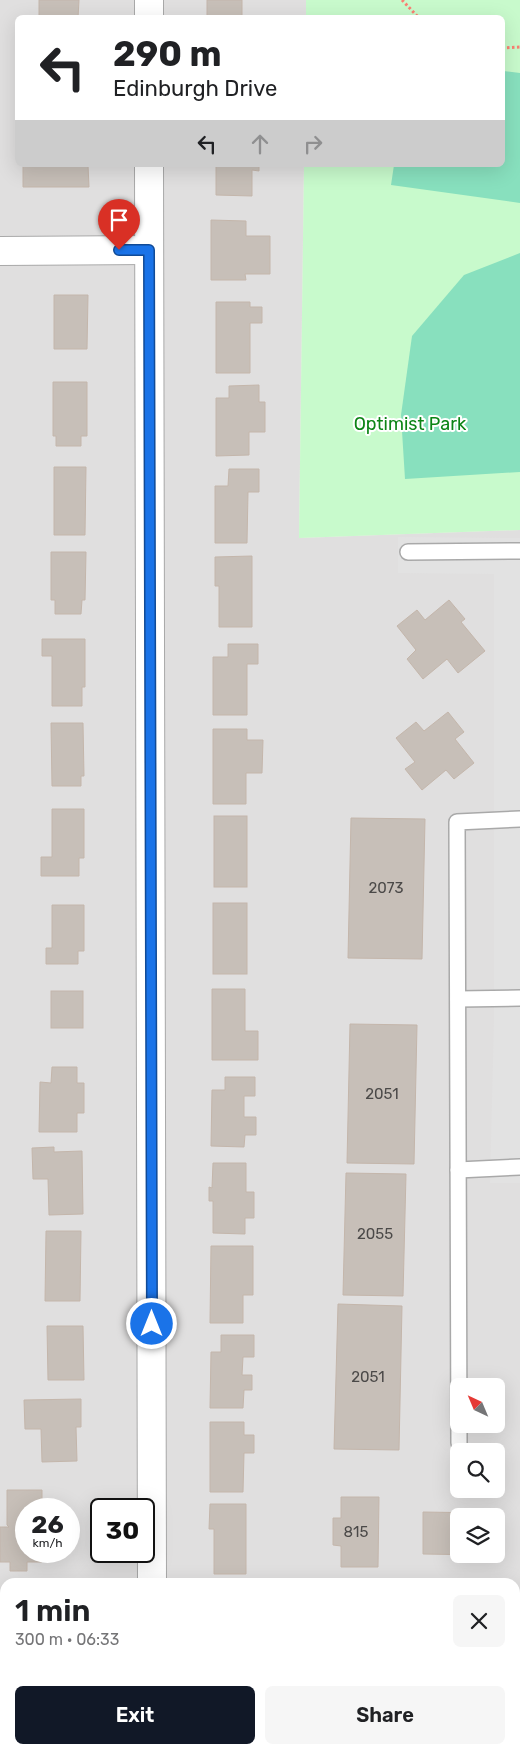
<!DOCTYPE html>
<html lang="en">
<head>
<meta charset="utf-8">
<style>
	:root { --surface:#fff; --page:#f6f6f6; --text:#202124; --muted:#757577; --accent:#111827 }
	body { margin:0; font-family:Rubik,sans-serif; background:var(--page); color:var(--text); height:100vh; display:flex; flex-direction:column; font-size:19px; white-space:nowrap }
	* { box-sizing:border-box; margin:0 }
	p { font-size:16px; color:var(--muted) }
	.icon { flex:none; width:28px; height:28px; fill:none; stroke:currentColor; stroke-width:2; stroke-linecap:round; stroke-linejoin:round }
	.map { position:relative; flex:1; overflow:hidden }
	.drawer { position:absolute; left:0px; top:1578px; width:520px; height:176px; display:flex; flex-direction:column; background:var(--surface); border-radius:15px 15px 0 0; box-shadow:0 5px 20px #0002 }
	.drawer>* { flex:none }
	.top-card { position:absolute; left:15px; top:15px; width:490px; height:152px; border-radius:8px; box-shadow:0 5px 20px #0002; background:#fff; color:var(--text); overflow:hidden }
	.needle { width:32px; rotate:316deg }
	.fabs { position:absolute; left:450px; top:1378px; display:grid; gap:10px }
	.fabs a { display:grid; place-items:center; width:55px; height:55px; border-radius:8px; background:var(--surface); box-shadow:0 5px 20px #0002; font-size:25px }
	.speed { position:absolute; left:15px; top:1498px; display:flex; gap:10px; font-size:25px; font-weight:700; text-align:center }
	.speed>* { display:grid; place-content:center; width:65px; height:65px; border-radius:50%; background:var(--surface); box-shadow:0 5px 20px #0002; line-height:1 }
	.speed small { font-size:12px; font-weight:400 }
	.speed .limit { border:2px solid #111; border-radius:8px; background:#fff; color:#111 }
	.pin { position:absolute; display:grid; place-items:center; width:42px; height:42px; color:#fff; margin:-51px -21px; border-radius:50% 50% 50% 0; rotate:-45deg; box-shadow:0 0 5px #0007 }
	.pin .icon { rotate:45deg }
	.me { position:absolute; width:55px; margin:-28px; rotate:0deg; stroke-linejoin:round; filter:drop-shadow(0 0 4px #0008) }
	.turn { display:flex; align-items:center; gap:18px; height:105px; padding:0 15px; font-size:22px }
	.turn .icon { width:65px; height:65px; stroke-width:2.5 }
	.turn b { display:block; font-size:35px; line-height:42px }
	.lanes { display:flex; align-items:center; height:48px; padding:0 15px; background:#0003; justify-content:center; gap:25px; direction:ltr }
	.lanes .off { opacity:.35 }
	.round { display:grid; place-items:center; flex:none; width:52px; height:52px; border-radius:8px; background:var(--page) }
	.summary { display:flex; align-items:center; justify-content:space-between; height:85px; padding:0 15px }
	h1 { font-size:30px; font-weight:600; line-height:38px }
	.cta { display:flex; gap:10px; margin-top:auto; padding:10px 15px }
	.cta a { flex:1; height:58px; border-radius:8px; background:var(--accent); color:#fff; font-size:20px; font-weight:600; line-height:58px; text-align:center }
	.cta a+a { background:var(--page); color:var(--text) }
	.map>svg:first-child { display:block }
	.residential { fill:#e0dfdf; fill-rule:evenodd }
	.park { fill:#c8facc }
	.pitch { fill:#88e0be }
	.parking { fill:#e2e2e2 }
	.building { fill:#c7bfb8; stroke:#c4b6ab }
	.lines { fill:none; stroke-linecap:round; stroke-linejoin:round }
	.lane-casing { stroke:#a9a9a9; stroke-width:18 }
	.street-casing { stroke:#a9a9a9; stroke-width:30 }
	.path { stroke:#fa8072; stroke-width:3; stroke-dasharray:2.5 2.5; stroke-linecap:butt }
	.lane { stroke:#fff; stroke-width:15 }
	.street { stroke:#fff; stroke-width:28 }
	.route-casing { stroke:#114b97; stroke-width:12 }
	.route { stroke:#1a73e8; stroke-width:9 }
	.labels { text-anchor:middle; stroke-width:4; stroke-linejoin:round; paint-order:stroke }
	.number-label { font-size:15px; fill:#4b4948 }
	.park-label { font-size:18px; fill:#0c8416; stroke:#fff }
</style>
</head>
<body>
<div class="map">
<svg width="520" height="1753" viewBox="0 0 520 1753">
	<rect width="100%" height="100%" fill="#f2efe9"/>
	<path class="residential" d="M0,0H306V17L18,18V165H304L299,538L520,530V1753H0ZM459,1386H496V1424H459ZM459,1451H496V1489H459ZM26,1509H69V1551H26ZM101,1509H144V1551H101ZM459,1516H496V1554H459ZM5,1582H515V1749H5Z"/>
	<polygon class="park" points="306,0 520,0 520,530 299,538 304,165 502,165 502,18 306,17"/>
	<g class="pitch">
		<polygon points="503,71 520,73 520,203 391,185 394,165 502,165"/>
		<polygon points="520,253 520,472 405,479 401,415 412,336 464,275"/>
	</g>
	<polygon class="parking" points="398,537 520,538 520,1183 490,1183 494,1018 494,574 398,573"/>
	<g class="building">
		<polygon points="39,0 79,0 78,18 39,18"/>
		<rect x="207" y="0" width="35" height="18"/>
		<polygon points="23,165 88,165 89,187 23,187"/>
		<polygon points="216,165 259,165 259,171 252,170 252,196 216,195"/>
		<polygon points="211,220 246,221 246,236 270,236 270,274 245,274 246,280 211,280"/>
		<polygon points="54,295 88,295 87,349 54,349"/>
		<polygon points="216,302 250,302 250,307 262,307 262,323 250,323 250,373 216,373"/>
		<polygon points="53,382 87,382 87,436 81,436 81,446 56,446 56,436 53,436"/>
		<polygon points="259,385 259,402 265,402 265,432 249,432 249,455 216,456 216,398 229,398 229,386"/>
		<polygon points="54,467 86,467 85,535 54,535"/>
		<polygon points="229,469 259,469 259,492 248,492 247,543 215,543 215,486 228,486"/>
		<polygon points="51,552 86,552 85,600 82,600 81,614 55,614 55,600 51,600"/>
		<polygon points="252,556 252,627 219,627 219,586 215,586 215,557"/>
		<polygon points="449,600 465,619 461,622 485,651 458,673 447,659 423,679 407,659 416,650 397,626 417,610 425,620"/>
		<polygon points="42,639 85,639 85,687 82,687 82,706 52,706 52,656 42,656"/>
		<polygon points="228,644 258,644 258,664 247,664 247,715 213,715 213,657 228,657"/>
		<polygon points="448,712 464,732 455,739 474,763 454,779 446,770 422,790 405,769 415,762 396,738 416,722 424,731"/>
		<polygon points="51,723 83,723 84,776 81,776 81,786 52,786"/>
		<polygon points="213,729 247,729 247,740 263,740 262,773 246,773 246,804 213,804"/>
		<polygon points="52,809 84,809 84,858 79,858 79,876 41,876 41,857 52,857"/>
		<rect x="214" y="816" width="33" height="71"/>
		<polygon points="351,818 425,819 422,959 348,958"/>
		<rect x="213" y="903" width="34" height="71"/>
		<polygon points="52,905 84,905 84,951 78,951 78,964 46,964 46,948 52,948"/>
		<polygon points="212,989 245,989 245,1031 258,1031 258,1060 212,1060"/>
		<rect x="51" y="991" width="32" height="37"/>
		<polygon points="350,1024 417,1025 414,1164 347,1163"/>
		<polygon points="52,1067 77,1067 77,1083 84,1083 84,1113 77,1113 77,1132 39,1132 40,1082 51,1083"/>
		<polygon points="225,1077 255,1077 255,1096 244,1096 244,1117 256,1117 256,1135 245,1135 244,1147 211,1146 212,1090 225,1090"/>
		<polygon points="54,1147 54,1152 82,1151 83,1214 49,1215 48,1179 33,1179 32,1148"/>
		<polygon points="213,1163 246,1163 246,1192 254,1192 254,1218 245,1218 245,1234 213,1233 213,1201 209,1201 209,1187 212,1188"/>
		<polygon points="346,1173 406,1174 403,1296 343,1295"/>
		<polygon points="46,1231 81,1231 80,1301 45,1301"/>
		<polygon points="211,1246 253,1246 253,1295 243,1295 243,1323 210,1323"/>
		<polygon points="338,1304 402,1306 399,1450 334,1449"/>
		<polygon points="47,1326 83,1326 84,1380 48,1380"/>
		<polygon points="221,1335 254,1335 254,1357 243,1357 242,1375 252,1375 252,1390 244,1390 243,1408 210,1408 211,1352 221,1352"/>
		<polygon points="81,1399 81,1427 76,1427 77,1461 42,1462 41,1429 25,1429 24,1400"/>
		<polygon points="210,1422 244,1422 244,1435 254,1435 254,1453 244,1453 243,1492 210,1492"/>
		<polygon points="7,1490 42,1490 42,1509 26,1509 26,1551 42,1551 42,1562 27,1562 27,1571 10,1571 10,1562 0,1562 0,1527 9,1527 7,1525"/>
		<polygon points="341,1497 379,1497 378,1567 341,1567 341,1546 333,1545 333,1518 341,1518"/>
		<polygon points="210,1504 246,1504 246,1574 214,1574 214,1529 209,1529"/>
		<polygon points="423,1512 485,1513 485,1516 459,1516 459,1554 485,1555 423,1554"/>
		<rect x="0" y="1691" width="5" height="28"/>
		<rect x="211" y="1749" width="38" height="4"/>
		<rect x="321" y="1749" width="66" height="4"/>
		<rect x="439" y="1749" width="72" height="4"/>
	</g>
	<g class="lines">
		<defs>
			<g id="lane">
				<polyline points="408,552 520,551"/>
				<polyline points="458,999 520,998"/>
				<polyline points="458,1170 520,1167"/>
				<polyline points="459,1443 457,822 520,819"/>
			</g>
			<g id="street">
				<polyline points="149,18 149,0"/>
				<polyline points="149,165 152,1582"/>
				<polyline points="0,251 149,250"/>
				<polyline points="515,1617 520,1617"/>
				<polyline points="0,1626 5,1626"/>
				<polyline points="147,1753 147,1749"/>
			</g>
		</defs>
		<use href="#lane" class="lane-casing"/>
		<use href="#street" class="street-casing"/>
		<g class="path">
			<polyline points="402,0 419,18"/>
			<polyline points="502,48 520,47"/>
		</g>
		<use href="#lane" class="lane"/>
		<use href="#street" class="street"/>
	</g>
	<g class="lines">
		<defs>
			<polyline id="route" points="119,250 149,250 152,1324"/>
		</defs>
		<use href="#route" class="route-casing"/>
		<use href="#route" class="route"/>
	</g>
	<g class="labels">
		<g class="number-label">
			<text x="386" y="893">2073</text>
			<text x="382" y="1099">2051</text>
			<text x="375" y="1239">2055</text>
			<text x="368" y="1382">2051</text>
			<text x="356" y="1537">815</text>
		</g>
		<g class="park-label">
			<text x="410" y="430">Optimist Park</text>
		</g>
	</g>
</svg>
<div class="fabs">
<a><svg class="needle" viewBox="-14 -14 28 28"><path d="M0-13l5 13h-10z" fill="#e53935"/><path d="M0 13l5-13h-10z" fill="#757577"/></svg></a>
<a><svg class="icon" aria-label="search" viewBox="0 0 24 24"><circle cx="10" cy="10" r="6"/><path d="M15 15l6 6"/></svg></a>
<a><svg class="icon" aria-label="layers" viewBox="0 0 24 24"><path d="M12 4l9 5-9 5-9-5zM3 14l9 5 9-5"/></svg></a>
</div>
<div class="speed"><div>26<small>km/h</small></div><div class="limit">30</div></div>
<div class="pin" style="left:119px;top:250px;background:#d93025"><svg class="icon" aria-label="arrive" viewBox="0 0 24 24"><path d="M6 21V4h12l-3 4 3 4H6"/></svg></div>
<svg class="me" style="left:152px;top:1324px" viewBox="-20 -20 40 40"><circle r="17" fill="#1a73e8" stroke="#fff" stroke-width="3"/><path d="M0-11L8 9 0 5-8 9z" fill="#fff"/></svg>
<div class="top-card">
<div class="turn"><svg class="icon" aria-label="left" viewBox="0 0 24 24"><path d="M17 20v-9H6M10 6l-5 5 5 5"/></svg><div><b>290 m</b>Edinburgh Drive</div></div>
<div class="lanes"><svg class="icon" aria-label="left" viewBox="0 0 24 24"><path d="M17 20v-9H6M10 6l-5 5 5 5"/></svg><svg class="icon off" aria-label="ahead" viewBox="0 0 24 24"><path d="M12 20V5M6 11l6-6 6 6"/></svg><svg class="icon off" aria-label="right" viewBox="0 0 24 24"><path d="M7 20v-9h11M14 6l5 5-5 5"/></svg></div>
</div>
<section class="drawer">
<div class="summary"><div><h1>1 min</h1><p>300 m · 06:33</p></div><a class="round"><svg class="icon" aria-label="close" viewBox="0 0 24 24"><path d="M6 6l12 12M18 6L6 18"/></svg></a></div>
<div class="cta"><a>Exit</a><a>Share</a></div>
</section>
</div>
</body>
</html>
